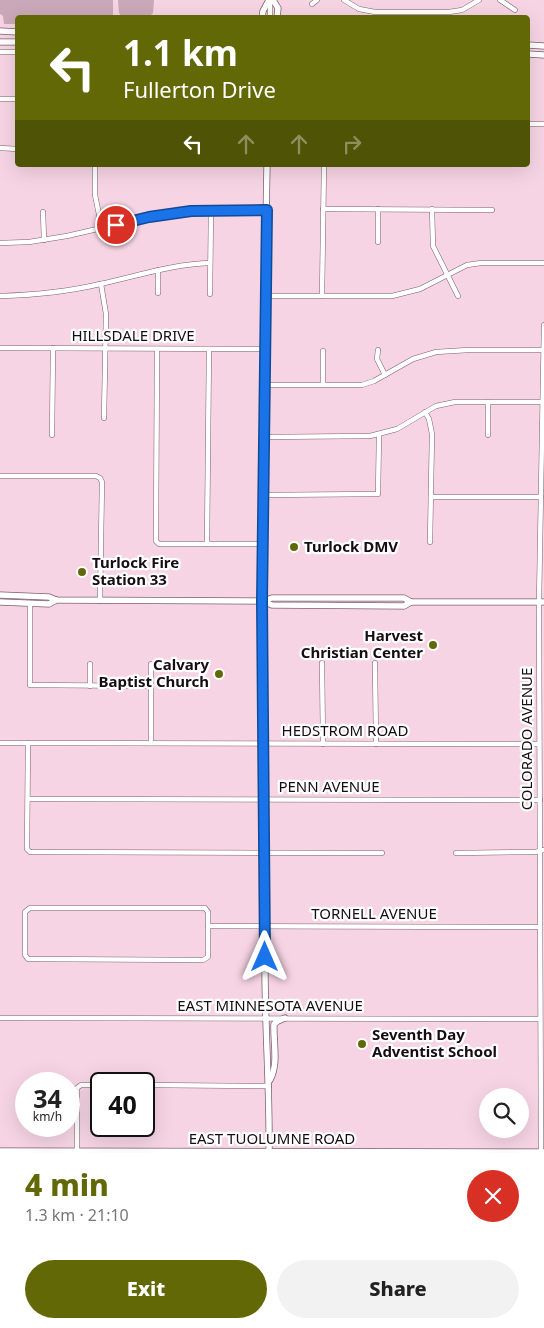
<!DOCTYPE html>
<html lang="en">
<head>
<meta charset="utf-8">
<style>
	:root { --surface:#fff; --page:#f2f2f2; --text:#222; --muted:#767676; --accent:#636807 }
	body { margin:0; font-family:"Noto Sans",sans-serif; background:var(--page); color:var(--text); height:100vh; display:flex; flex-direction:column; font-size:19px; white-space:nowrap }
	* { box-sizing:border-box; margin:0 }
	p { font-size:16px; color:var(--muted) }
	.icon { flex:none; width:28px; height:28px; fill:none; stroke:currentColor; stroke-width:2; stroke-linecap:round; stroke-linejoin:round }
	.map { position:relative; height:1153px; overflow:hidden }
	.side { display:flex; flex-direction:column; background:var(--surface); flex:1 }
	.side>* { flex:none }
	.hud { position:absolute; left:15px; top:15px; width:515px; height:152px; border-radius:5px; box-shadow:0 5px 20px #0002; background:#636807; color:#fff; overflow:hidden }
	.tools { position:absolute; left:479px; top:1088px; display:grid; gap:10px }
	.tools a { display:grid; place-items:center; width:50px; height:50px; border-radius:50%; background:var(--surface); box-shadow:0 5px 20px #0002; font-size:25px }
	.speed { position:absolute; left:15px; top:1072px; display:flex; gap:10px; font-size:25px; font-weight:700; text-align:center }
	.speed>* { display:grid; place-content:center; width:65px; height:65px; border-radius:50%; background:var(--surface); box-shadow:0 5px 20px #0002; line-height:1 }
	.speed small { font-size:12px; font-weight:400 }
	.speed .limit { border:2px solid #111; border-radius:8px; background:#fff; color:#111 }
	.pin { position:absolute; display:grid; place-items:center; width:42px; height:42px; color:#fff; margin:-21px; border:2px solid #fff; border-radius:50%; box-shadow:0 1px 5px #0007 }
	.me { position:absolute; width:55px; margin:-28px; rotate:0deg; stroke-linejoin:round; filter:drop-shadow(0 0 4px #0008) }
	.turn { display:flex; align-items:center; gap:18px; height:105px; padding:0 25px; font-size:22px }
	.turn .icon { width:65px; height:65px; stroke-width:2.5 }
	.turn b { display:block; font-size:35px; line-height:42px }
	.lanes { display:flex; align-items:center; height:48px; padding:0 25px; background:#0003; justify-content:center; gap:25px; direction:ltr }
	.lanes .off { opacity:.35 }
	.round { display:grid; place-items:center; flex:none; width:52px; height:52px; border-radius:26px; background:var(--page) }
	.summary { display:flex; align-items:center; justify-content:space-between; height:85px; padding:0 25px }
	h1 { font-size:30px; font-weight:800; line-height:38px; color:var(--accent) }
	.cta { display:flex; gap:10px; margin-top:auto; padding:10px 25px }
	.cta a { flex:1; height:58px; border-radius:30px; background:var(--accent); color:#fff; font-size:20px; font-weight:800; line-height:58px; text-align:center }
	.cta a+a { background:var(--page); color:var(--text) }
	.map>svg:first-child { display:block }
	.green { fill:#cba8b9 }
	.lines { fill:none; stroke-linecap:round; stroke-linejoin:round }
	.street-casing { stroke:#7c5f6d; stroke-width:5.5 }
	.secondary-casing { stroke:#7c5f6d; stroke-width:7 }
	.street { stroke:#fff; stroke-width:4.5 }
	.secondary { stroke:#fff; stroke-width:5.5 }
	.route-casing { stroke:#114b97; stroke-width:12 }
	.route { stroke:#1a73e8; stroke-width:9 }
	.poi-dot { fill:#636807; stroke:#fff; stroke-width:2 }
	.labels { text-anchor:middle; stroke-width:4.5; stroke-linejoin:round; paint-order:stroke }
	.street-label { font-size:15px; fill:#160c11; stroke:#fff }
	.poi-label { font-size:15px; font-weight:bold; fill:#160c11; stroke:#fff; text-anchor:start }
</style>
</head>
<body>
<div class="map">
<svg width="544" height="1153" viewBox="0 0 544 1153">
	<rect width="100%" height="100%" fill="#f6d4e4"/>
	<g class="green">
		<polygon points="0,0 113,0 113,17 18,18 17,24 4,24 3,16 0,14"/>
		<polygon points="118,0 154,0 153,13 149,17 122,17 119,13"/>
	</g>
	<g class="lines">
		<defs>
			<g id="street">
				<polyline points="344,0 359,9 375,12 449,12 462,10 479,0"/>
				<polyline points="500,0 515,10"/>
				<polyline points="312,4 317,0"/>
				<polyline points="270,18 270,0"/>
				<polyline points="0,52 18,52"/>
				<polyline points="0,99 18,99"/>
				<polyline points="528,124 544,124"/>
				<polyline points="0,148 18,149"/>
				<polyline points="95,165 95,195 102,229"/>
				<polyline points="323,209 492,210"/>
				<polyline points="432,209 433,246 458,296"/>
				<polyline points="43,212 44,240"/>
				<polyline points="378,242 378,209"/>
				<polyline points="0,243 29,242 67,236 149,217 191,211 267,210"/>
				<polyline points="158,270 158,293"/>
				<polyline points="101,284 106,314 104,418"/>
				<polyline points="210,294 211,210"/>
				<path d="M0,296C34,295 67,292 100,284C137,276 173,264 210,263"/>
				<polyline points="266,296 392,296 420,289 467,265 481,263 544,263"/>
				<polyline points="322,296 324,165"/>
				<polyline points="0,348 266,349"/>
				<polyline points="157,349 156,541 159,544 264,544"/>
				<polyline points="378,350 377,359 385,375"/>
				<polyline points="265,385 362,385 374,381 413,359 436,352 468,350 544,350"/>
				<polyline points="323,385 323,351"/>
				<polyline points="488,402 488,435"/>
				<polyline points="425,412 429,419 432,434 430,542"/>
				<polyline points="52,435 53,348"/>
				<polyline points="265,437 370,436 397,429 436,406 455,402 542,402"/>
				<polyline points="0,476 96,476 100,478 102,482 100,601"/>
				<polyline points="264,495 378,494 379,435"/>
				<polyline points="431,497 541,497"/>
				<polyline points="207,544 209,349"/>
				<polyline points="30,604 30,685 151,686"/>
				<polyline points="322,663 323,744"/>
				<polyline points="375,663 376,744"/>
				<polyline points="90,664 90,686"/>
				<polyline points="151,664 151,743"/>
				<polyline points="0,743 539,744"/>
				<polyline points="28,743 27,849 30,852 382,853"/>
				<polyline points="28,799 540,800"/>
				<polyline points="456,853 535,852 544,850"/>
				<polygon points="30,908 205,908 208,912 208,957 203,960 28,959 25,955 25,912"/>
				<polyline points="208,926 540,927"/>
				<polyline points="0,1018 540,1019"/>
				<polyline points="144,1085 269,1086"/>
				<polyline points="77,1151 77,1088 81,1085 101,1085"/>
				<polyline points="541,1153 539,602 544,325"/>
			</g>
			<g id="secondary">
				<polyline points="273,0 278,8 277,18"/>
				<polyline points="262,18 263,11 269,0"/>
				<polyline points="0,31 18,32"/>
				<polyline points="0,42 18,42"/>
				<polyline points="528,45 544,46"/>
				<polyline points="528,54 544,55"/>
				<path d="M267,165C262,433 262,701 265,969C265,1031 270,1092 269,1153"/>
				<polyline points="0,595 49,597 56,600 263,601 272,598 404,598 411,602 544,602"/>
				<polyline points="263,601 272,605 404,606 411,602"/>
				<polyline points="0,602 49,604 56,600"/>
				<path d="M270,1080C279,1063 273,1043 274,1024L278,1021L285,1018"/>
				<polyline points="0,1151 544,1152"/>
			</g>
		</defs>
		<use href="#street" class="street-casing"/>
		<use href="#secondary" class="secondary-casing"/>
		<use href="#street" class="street"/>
		<use href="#secondary" class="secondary"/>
	</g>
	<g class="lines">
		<defs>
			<polyline id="route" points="116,225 149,217 191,211 267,210 262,601 265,957"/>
		</defs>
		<use href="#route" class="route-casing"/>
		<use href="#route" class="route"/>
	</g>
	<g class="poi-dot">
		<circle cx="294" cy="547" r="5"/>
		<circle cx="82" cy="572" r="5"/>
		<circle cx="433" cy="645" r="5"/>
		<circle cx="219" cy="674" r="5"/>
		<circle cx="362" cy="1044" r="5"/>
	</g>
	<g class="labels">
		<g class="street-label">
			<text x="133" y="341">HILLSDALE DRIVE</text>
			<text x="345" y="736">HEDSTROM ROAD</text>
			<text transform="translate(527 739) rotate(-90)" y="5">COLORADO AVENUE</text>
			<text x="329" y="792">PENN AVENUE</text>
			<text x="374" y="919">TORNELL AVENUE</text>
			<text x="270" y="1011">EAST MINNESOTA AVENUE</text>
			<text x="272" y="1144">EAST TUOLUMNE ROAD</text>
		</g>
		<g class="poi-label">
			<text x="304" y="552">Turlock DMV</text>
			<text x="92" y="568">Turlock Fire<tspan x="92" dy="17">Station 33</tspan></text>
			<text x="423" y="641" text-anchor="end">Harvest<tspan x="423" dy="17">Christian Center</tspan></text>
			<text x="209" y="670" text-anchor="end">Calvary<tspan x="209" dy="17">Baptist Church</tspan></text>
			<text x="372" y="1040">Seventh Day<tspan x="372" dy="17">Adventist School</tspan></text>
		</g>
	</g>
</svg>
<div class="tools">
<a><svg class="icon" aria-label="search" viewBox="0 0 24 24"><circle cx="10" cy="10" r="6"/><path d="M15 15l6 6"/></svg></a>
</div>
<div class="speed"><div>34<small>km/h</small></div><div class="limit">40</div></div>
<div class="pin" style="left:116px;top:225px;background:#d93025"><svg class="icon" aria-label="arrive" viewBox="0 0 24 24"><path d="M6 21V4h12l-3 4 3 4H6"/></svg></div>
<svg class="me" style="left:265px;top:957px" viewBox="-20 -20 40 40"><path d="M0-17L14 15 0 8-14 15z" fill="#1a73e8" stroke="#fff" stroke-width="4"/></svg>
<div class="hud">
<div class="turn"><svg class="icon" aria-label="left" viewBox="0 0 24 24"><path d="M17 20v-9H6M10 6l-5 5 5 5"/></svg><div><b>1.1 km</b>Fullerton Drive</div></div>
<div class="lanes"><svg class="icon" aria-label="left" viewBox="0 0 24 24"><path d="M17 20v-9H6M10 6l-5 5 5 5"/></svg><svg class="icon off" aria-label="ahead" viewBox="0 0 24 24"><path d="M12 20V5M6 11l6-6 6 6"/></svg><svg class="icon off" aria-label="ahead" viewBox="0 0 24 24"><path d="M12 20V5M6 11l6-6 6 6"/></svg><svg class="icon off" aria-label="right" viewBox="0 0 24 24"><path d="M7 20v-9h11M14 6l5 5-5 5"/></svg></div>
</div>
</div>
<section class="side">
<div class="summary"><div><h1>4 min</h1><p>1.3 km · 21:10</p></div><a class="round" style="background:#d93025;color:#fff"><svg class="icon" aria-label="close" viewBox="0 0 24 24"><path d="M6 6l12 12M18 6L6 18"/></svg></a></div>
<div class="cta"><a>Exit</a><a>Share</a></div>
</section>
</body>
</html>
